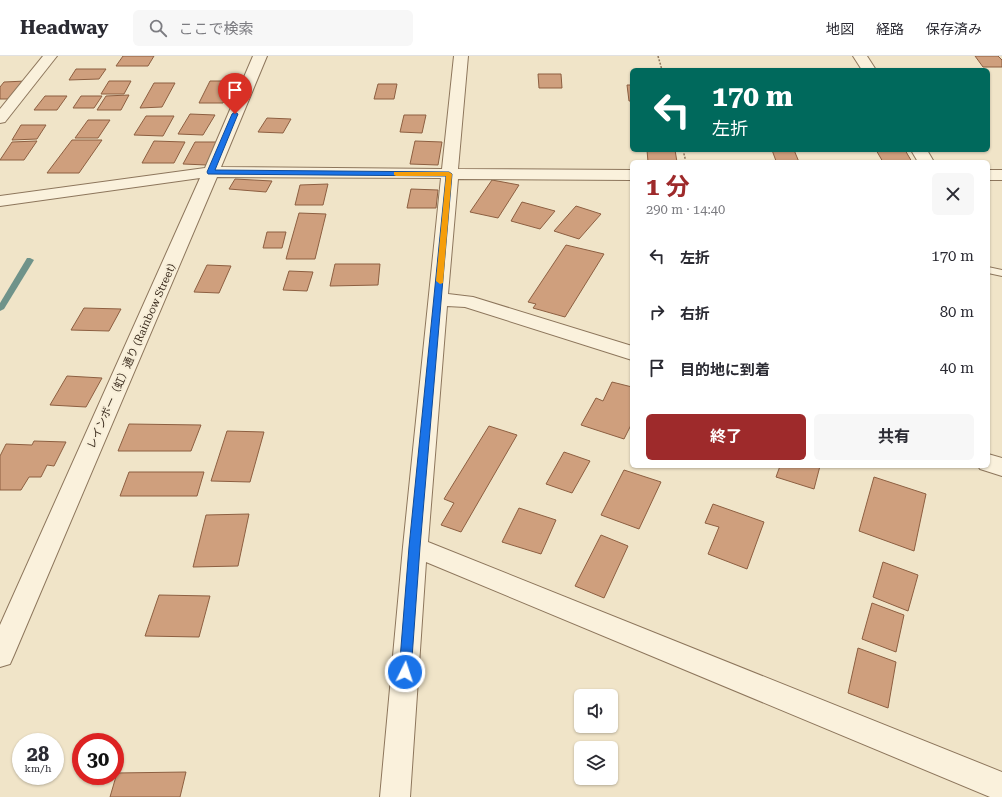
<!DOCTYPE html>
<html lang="ja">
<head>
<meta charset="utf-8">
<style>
	:root { --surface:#fff; --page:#f7f7f7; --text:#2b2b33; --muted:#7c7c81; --line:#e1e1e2; --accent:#9e2a2b }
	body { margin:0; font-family:"Roboto Serif","Noto Sans JP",serif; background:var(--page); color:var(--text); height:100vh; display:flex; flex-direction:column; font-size:15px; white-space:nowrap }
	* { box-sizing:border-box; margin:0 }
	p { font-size:13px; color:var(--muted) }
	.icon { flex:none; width:22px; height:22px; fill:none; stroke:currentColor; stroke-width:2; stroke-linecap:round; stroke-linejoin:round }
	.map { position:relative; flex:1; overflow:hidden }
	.sheet { position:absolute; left:630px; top:104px; width:360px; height:308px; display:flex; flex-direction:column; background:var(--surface); border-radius:6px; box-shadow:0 1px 3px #0004 }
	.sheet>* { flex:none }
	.top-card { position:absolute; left:630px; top:12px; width:360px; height:84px; border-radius:6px; box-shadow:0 1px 3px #0004; background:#00695c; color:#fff; overflow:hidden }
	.buttons { position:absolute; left:574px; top:633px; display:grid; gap:8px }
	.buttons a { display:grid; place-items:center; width:44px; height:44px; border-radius:6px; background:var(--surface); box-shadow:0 1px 3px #0004; font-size:20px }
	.speed { position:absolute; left:12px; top:677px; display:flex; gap:8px; font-size:20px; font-weight:700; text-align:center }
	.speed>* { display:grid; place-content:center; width:52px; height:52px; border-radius:50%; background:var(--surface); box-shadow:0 1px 3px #0004; line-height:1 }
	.speed small { font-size:10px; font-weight:400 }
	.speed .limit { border:6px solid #d22; background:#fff; color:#111 }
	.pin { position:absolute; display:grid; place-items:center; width:34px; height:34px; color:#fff; margin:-41px -17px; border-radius:50% 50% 50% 0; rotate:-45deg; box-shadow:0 0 4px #0007 }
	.pin .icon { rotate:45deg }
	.me { position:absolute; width:44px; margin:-22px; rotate:4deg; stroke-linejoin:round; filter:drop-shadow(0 0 3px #0008) }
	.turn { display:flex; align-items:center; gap:14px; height:84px; padding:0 16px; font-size:18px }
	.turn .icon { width:52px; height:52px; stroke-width:2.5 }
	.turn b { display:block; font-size:28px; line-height:34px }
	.round { display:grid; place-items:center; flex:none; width:42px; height:42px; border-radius:6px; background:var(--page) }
	.overview { display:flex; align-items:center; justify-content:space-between; height:68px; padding:0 16px }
	h1 { font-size:24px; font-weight:700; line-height:30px; color:var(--accent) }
	.button { display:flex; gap:8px; margin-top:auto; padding:8px 16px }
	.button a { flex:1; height:46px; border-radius:6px; background:var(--accent); color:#fff; font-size:16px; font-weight:700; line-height:46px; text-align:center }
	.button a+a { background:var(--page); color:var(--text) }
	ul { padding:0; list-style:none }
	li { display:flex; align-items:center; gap:12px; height:56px; padding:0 16px }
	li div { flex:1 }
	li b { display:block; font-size:15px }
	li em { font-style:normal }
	header { display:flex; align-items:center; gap:24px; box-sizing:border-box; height:56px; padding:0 20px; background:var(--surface); border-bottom:1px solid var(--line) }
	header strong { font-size:19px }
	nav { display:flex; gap:22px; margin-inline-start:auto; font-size:14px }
	.search { width:280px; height:36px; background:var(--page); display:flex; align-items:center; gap:10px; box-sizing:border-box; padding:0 14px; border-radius:6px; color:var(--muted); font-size:15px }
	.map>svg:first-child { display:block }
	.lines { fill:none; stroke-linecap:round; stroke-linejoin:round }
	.stream { fill:#6f938a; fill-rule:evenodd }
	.building { fill:#cf9f7d; stroke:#8d5f41 }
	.lane-casing { stroke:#8d765c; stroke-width:2 }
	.street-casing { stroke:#8d765c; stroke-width:2 }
	.path { stroke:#8d765c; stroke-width:1.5; stroke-dasharray:2 1.5; stroke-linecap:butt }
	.lane { fill:#faf1dc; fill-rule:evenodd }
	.street { fill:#faf1dc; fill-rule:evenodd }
	.route { fill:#1a73e8; stroke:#114b97 }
	.slow { fill:#f59e0b }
	.labels { text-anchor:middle; stroke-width:4; stroke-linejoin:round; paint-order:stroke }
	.street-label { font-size:11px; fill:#3d2e20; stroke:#f7eed8 }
</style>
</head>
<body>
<header>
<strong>Headway</strong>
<div class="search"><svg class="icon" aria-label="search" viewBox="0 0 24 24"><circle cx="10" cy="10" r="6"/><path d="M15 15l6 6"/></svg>ここで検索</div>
<nav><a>地図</a><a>経路</a><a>保存済み</a></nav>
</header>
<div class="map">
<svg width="1002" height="741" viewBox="0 0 1002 741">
	<rect width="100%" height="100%" fill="#f0e4c8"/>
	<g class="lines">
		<polygon class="stream" points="27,202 30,202 34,204 4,253 0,255 0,247"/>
	</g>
	<g class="building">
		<polygon points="123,0 154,0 148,10 116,10"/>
		<polygon points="975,0 998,0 1002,4 1002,11 983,11"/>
		<polygon points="76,13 106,13 99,23 69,24"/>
		<polygon points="538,18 561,18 562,32 539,32"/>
		<polygon points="26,25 13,43 0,43 0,31 4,26"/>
		<polygon points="109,25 131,25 124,38 101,38"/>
		<polygon points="210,25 234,25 223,47 199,47"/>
		<polygon points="154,27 175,27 162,51 140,52"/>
		<polygon points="378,28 397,28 394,43 374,43"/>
		<polygon points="627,29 632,29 632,45 629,45"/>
		<polygon points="129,39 121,54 97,54 106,40"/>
		<polygon points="45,40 67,40 57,54 34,54"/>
		<polygon points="81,40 102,40 94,52 73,52"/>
		<polygon points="190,58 215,59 203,79 178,78"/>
		<polygon points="404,59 426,59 422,77 400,76"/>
		<polygon points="146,60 174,60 163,80 134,79"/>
		<polygon points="267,62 291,63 283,77 258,76"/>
		<polygon points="88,64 110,64 98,82 75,82"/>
		<polygon points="21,69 46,69 37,83 12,84"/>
		<polygon points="72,84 102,84 79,117 47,117"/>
		<polygon points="37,85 24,104 0,104 12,86"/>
		<polygon points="154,85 185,86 174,107 142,107"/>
		<polygon points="415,85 442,86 438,109 410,108"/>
		<polygon points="195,86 218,86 207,109 183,108"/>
		<polygon points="647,94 675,94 677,106 648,106"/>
		<polygon points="772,94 794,94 799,106 776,105"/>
		<polygon points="876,94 905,94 912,106 883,106"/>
		<polygon points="235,123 272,125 266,136 229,133"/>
		<polygon points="492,124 519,129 498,162 470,156"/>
		<polygon points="328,128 323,149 295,149 300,129"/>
		<polygon points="411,133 438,134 436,152 407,152"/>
		<polygon points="522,146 555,155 540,173 511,165"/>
		<polygon points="576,150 601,158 579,183 554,175"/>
		<polygon points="299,157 326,158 315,203 286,203"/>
		<polygon points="267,176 286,176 282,192 263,192"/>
		<polygon points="566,189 604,198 565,261 533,252 536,248 528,246"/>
		<polygon points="335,208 380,208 378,229 330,230"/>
		<polygon points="207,209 231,210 219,237 194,236"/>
		<polygon points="289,215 313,216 307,235 283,234"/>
		<polygon points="84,252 121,253 109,275 71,274"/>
		<polygon points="67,320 102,322 86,351 50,349"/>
		<polygon points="612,326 632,331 632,367 624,383 581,369 596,342 603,345"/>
		<polygon points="129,368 201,369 191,395 118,395"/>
		<polygon points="489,370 517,379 461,476 441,469 454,447 444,443"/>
		<polygon points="227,375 264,376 250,426 211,425"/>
		<polygon points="34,385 66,386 54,410 47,409 41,421 29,421 21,434 0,434 0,400 6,388 32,389"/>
		<polygon points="564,396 590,405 572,437 546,428"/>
		<polygon points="780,410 820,410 814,433 776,421"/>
		<polygon points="624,414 661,426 639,473 601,459"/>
		<polygon points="129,416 204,416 197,440 120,440"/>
		<polygon points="874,421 926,438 914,495 859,475"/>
		<polygon points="713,448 764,466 747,513 708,498 719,471 705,467"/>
		<polygon points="519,452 556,464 541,498 502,486"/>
		<polygon points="249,458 238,510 193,511 206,459"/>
		<polygon points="601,479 628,490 604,542 575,530"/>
		<polygon points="883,506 918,519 908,555 873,541"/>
		<polygon points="159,539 210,540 199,581 145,580"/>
		<polygon points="872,547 904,559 896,596 862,583"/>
		<polygon points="858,592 896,606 888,652 848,637"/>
		<polygon points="186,716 180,741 110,741 117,717"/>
	</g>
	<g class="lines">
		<defs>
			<polygon id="lane" points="988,211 1002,214 1002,220 988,217"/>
			<g id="street">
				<polygon points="43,0 57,0 5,66 0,67 0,53"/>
				<polygon points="253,0 267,0 221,111 442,113 454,0 468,0 458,113 632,114 632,124 458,123 448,238 473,241 632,290 632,304 465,251 447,250 428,486 1002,716 1002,741 990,741 426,506 410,741 380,741 403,491 441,122 217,121 14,599 10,608 0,611 0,569 200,122 0,150 0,140 205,112"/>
				<polygon points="853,0 867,0 876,14 862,14"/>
				<polygon points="911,94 927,94 934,106 918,106"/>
				<rect x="988" y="114" width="14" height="10"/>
				<polygon points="988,398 1002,402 1002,420 980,413 978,410 988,410"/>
			</g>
		</defs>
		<use href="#lane" class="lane-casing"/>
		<use href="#street" class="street-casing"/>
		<g class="path">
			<polyline points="658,0 662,14"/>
			<polyline points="683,94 686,106"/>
		</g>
		<use href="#lane" class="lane"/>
		<use href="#street" class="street"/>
	</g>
	<polygon class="route" points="235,56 238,58 215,114 449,116 452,118 420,491 411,616 409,620 405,621 401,620 399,616 409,491 446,120 208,118 207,116 232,58"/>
	<polygon class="slow" points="394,116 449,116 452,118 443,227 440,228 436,225 446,120 396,120 394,119"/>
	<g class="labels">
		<g class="street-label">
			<text transform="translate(131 300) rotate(-66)" y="4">レインボー（虹）通り (Rainbow Street)</text>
		</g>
	</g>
</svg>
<div class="buttons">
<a><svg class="icon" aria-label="sound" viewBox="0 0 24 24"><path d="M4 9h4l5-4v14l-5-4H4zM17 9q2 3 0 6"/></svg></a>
<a><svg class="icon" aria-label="layers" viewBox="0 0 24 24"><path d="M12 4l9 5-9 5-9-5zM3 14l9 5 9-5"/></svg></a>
</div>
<div class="speed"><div>28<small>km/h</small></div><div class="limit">30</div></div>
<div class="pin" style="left:235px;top:58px;background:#d93025"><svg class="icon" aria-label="arrive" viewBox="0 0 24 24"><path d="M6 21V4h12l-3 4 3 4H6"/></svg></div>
<svg class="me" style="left:405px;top:616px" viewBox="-20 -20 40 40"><circle r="17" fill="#1a73e8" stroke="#fff" stroke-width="3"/><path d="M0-11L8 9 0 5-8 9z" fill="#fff"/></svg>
<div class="top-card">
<div class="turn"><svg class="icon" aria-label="left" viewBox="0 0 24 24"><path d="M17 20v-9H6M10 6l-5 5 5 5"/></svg><div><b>170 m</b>左折</div></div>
</div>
<section class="sheet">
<div class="overview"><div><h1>1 分</h1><p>290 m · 14:40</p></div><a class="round"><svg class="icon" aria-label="close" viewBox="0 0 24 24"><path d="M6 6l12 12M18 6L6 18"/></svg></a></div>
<ul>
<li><svg class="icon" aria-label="left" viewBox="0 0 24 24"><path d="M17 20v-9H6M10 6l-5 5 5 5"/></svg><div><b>左折</b></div><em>170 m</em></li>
<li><svg class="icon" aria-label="right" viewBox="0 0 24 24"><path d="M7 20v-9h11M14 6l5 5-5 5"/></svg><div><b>右折</b></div><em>80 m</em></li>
<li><svg class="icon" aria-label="arrive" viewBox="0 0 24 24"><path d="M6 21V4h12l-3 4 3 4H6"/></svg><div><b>目的地に到着</b></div><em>40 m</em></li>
</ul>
<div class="button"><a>終了</a><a>共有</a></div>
</section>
</div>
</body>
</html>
